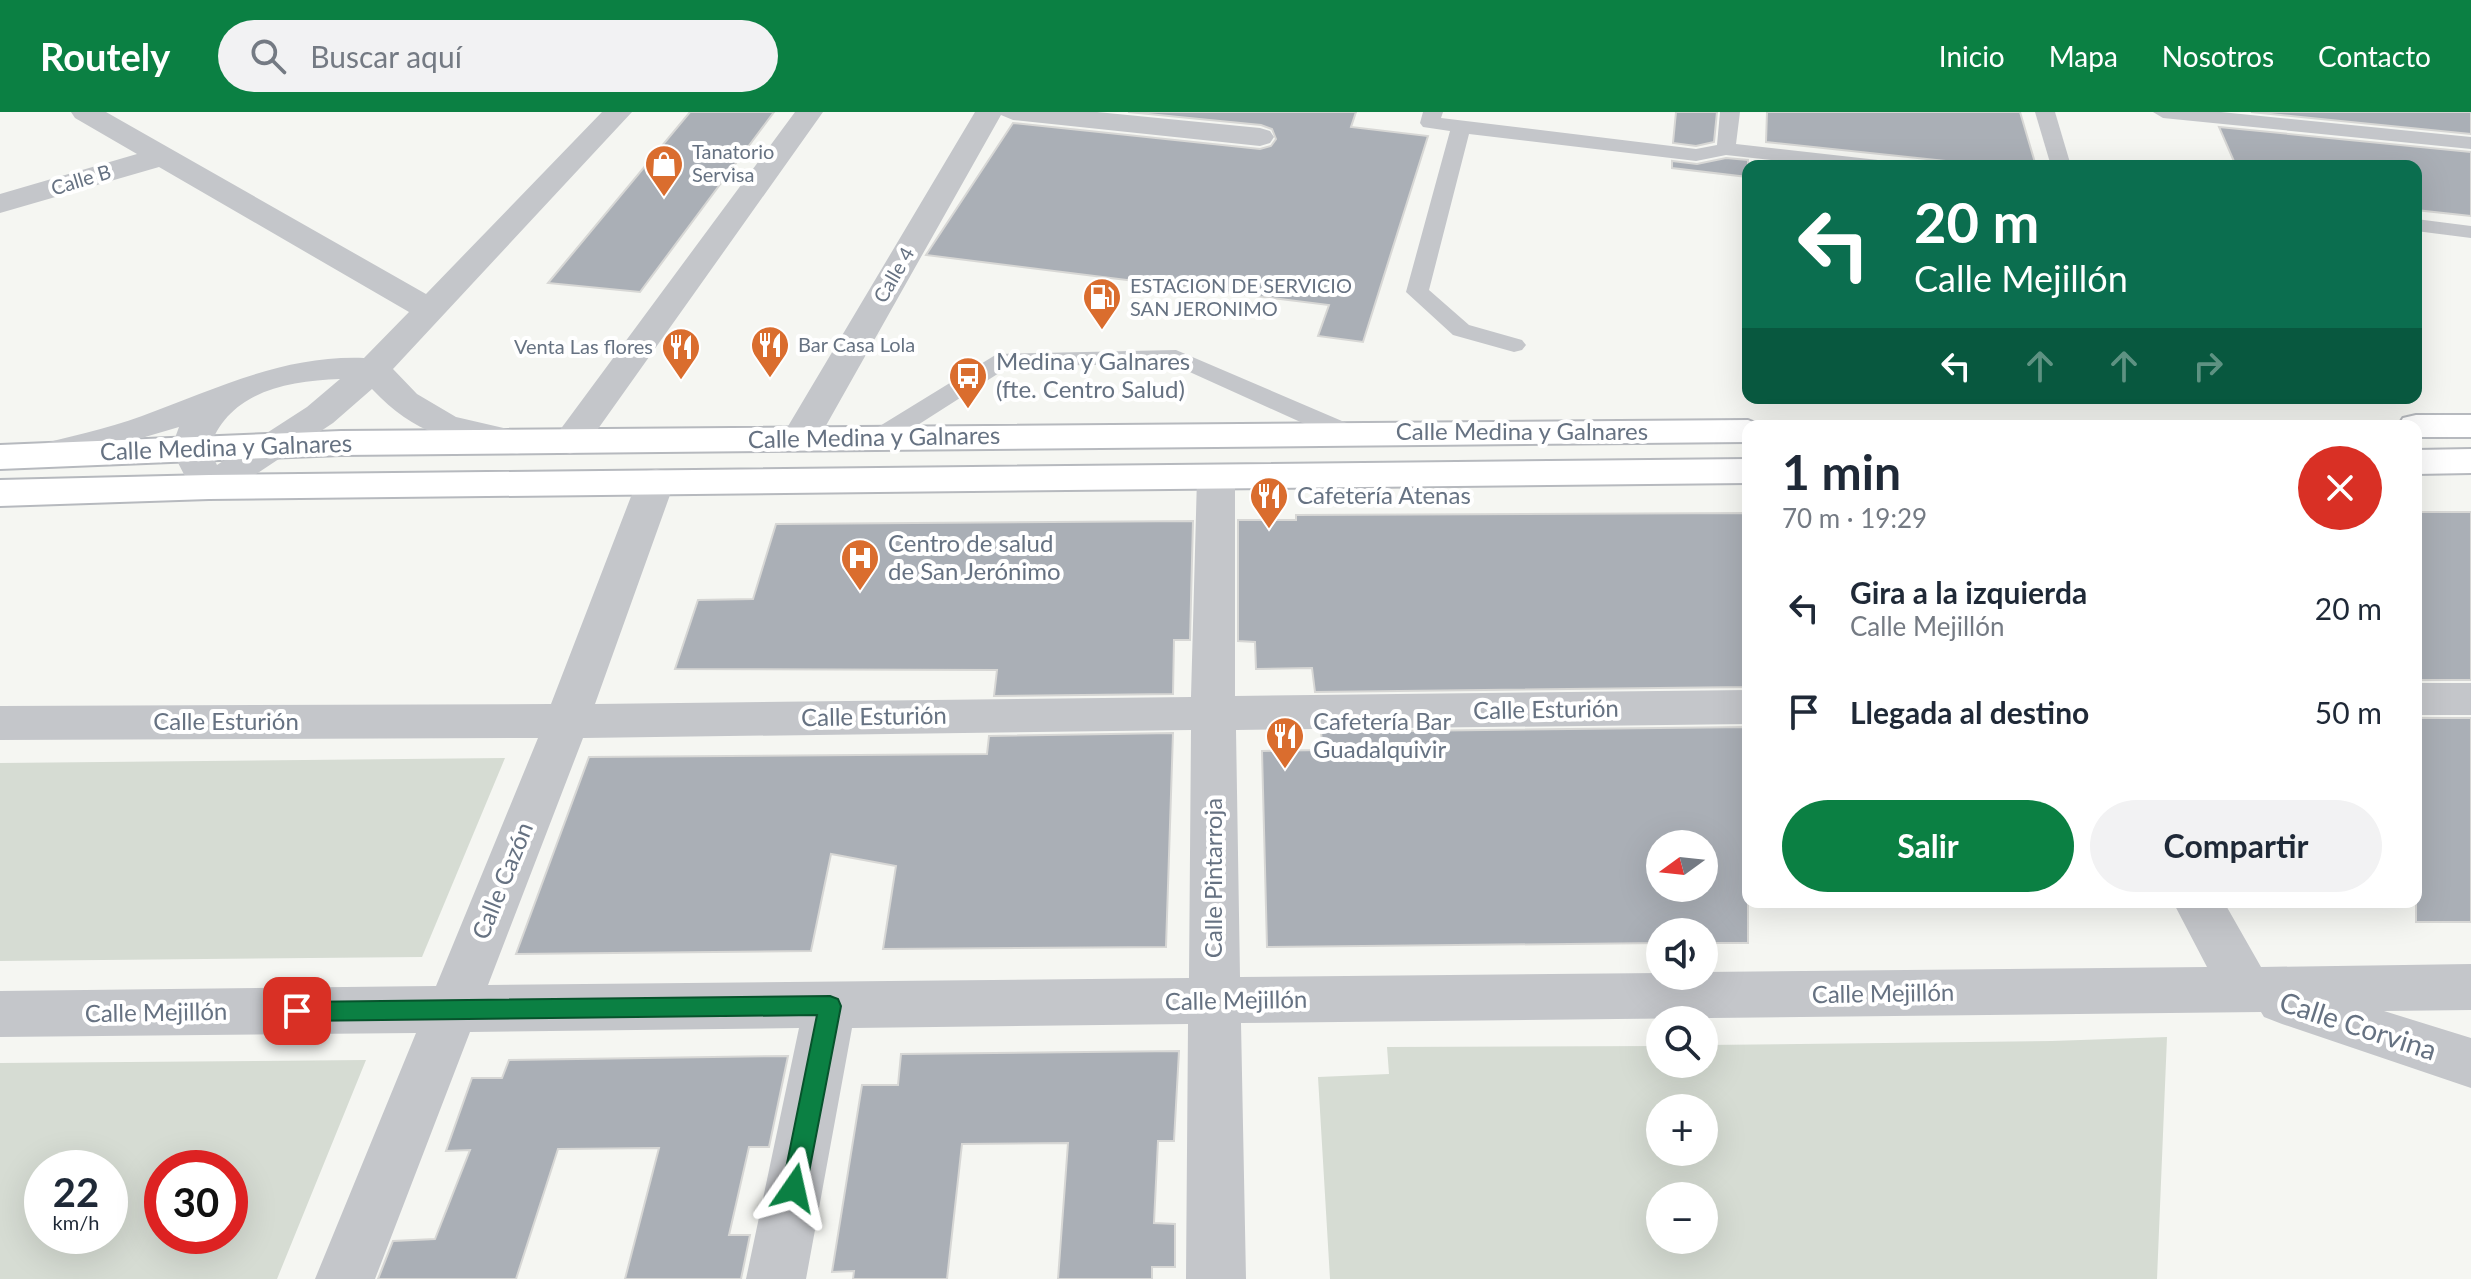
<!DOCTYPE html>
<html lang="es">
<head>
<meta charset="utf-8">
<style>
	:root { --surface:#fff; --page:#f2f2f3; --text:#1f2937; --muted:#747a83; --accent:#0b8043 }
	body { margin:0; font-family:Lato,sans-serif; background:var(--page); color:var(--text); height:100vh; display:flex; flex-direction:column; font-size:30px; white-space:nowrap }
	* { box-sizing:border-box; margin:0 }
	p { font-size:26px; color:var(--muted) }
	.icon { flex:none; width:44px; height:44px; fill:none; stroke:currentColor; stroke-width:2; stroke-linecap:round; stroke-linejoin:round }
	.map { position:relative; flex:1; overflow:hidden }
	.panel { position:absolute; left:1742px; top:308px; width:680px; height:488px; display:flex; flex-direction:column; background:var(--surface); border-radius:16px; box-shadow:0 8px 32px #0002 }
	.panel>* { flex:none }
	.top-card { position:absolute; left:1742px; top:48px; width:680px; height:244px; border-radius:16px; box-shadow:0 8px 32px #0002; background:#0b6e4f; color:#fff; overflow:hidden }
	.needle { width:52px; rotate:255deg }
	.fabs { position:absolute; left:1646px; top:718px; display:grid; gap:16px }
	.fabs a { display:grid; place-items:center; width:72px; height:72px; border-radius:50%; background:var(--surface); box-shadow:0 8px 32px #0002; font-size:40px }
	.speed { position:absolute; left:24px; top:1038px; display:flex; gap:16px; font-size:40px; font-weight:700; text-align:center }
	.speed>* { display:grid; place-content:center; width:104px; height:104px; border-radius:50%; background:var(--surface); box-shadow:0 8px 32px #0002; line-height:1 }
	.speed small { font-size:20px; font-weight:400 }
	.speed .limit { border:12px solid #d22; background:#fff; color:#111 }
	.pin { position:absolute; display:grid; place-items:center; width:68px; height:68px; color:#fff; margin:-34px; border-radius:16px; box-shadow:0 4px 12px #0006 }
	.me { position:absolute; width:88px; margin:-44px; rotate:11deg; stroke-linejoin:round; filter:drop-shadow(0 0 6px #0008) }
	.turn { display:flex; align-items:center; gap:28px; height:168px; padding:0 40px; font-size:36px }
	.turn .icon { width:104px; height:104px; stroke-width:2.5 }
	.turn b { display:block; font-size:56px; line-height:68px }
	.lanes { display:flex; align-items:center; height:76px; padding:0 40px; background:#0003; justify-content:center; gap:40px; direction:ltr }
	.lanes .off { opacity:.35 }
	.round { display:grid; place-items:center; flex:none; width:84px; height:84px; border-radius:42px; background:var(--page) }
	.summary { display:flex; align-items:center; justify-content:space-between; height:136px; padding:0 40px }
	h1 { font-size:48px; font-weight:700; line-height:60px }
	.primary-button { display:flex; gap:16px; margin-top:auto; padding:16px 40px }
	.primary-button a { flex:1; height:92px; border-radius:48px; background:var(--accent); color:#fff; font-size:32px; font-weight:700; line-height:92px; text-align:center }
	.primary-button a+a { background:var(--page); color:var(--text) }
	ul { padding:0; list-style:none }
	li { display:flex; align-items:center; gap:24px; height:104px; padding:0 40px }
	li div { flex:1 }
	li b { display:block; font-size:30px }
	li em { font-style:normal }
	header { display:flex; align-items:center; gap:48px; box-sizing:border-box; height:112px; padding:0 40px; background:var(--accent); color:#fff }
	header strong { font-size:38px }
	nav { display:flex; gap:44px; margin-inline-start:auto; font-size:28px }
	.search { width:560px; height:72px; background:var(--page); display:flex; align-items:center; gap:20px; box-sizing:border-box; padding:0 28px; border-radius:44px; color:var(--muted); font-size:30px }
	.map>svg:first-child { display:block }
	.green { fill:#d6dcd3; fill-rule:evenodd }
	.building { fill:#aaafb6; stroke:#d7d7d5; stroke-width:2; fill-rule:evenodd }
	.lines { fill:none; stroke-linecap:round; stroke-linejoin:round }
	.secondary-casing { stroke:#b6b9be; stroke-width:4 }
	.lane { fill:#c4c6ca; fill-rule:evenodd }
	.street { fill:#c4c6ca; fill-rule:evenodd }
	.secondary { fill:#fff; fill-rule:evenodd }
	.route { fill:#0b8043; stroke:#07532c; stroke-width:2 }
	.labels { text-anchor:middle; stroke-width:8; stroke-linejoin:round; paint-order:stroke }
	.far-poi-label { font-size:20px; fill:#667282; stroke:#fff; text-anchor:start }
	.far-street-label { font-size:20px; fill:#667282; stroke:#fff }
	.poi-label { font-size:24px; fill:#667282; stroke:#fff; text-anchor:start }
	.street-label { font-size:24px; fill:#667282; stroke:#fff }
	.near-street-label { font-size:28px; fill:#667282; stroke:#fff }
</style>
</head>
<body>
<header>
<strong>Routely</strong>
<div class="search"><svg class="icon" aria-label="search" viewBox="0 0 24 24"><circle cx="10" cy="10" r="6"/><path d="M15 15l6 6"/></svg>Buscar aquí</div>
<nav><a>Inicio</a><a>Mapa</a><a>Nosotros</a><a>Contacto</a></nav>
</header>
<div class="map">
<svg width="2471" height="1167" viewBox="0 0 2471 1167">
	<rect width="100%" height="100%" fill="#f5f6f2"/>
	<g class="green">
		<polygon points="505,646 422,845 0,849 0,651"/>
		<path d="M2167,925L2157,1167H1330L1318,965L1389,962L1387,935L1660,934V952H1704V933L2052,929ZM1660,996H1704V1040H1660ZM1660,1084H1704V1128H1660Z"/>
		<path d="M366,948L277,1167H0V951ZM42,1056H110V1124H42ZM162,1056H230V1124H162Z"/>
	</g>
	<g class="building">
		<polygon points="690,0 774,0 640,180 548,171"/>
		<polygon points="1128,0 1356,0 1351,15 1428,24 1363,230 1318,224 1329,193 926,143 1013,11 1260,37 1271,34 1276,27 1272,17 1261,13"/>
		<polygon points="1676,0 1717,0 1714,30 1696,34 1673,31"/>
		<polygon points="1767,0 2020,0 2036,54 1993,54 1766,30"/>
		<polygon points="2251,0 2471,0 2471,22"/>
		<polygon points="2219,15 2471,40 2471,104 2416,98 2416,54 2236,54"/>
		<polygon points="1726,46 1748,48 1748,65 1672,56 1672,49 1697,52"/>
		<rect x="2416" y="400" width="55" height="168"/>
		<polygon points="1748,401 1748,575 1315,580 1312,556 1256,557 1255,530 1238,529 1238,408 1296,408 1296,403"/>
		<polygon points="1193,409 1190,528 1174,528 1173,582 994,584 997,558 675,557 698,488 753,487 776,412"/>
		<rect x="2416" y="606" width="55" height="204"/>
		<path d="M1748,615V831H1704V820H1660V831L1267,835L1262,639L1323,638L1321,620ZM1660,732H1704V776H1660Z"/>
		<polygon points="1173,621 1166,835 883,837 896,754 831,742 811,839 516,842 589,645 987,642 989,624"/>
		<polygon points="1179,939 1174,1029 1158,1029 1154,1111 1175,1112 1175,1155 1152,1155 1152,1167 1058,1167 1068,1031 962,1032 947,1167 853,1167 854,1159 832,1160 862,973 898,973 901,942"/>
		<polygon points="788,944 769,1035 749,1035 729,1123 750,1123 741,1167 625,1167 659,1036 558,1037 516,1167 378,1167 393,1129 435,1127 470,1038 446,1039 472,966 502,966 509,948"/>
	</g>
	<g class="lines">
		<defs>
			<g id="secondary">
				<polygon points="2416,303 2471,303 2471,325 2416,325 2416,314 2398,314 2403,306"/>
				<polygon points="1748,308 1763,314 1748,314 1748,330 341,343 0,357 0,333 341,319"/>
				<polygon points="2471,337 2471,361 2416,362 2416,338"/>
				<polygon points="1748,347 1748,371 209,387 0,394 0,368 209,363"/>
			</g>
		</defs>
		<use href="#secondary" class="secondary-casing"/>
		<g class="lane">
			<polygon points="1423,0 1443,0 1441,6 1696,37 1717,33 1720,0 1740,0 1736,32 1878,48 1888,54 1824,54 1726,43 1696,49 1469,22 1429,178 1469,213 1522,228 1526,233 1522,238 1514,240 1453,223 1406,180 1450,19 1423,15 1420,11"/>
			<polygon points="2035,0 2055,0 2071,54 2051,54"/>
			<polygon points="2153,0 2221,0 2471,25 2471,37 2163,6"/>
			<polygon points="2416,107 2471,114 2471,126 2416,119"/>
			<polygon points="1176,238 1356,315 1360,321 1356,327 1338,327 1172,252 1010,254 888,332 870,332 866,326 870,320 997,242"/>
		</g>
		<g class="street">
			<path d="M71,0H106L426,182L602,0H632L393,257L417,282L456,305L530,322L536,330L530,338L517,342C454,328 418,326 372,277L333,311L223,384L209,387L195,384L171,337L179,315L43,355L30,351L24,343L30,335C67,325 106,317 142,304C216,277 283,243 364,246L409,200L159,55L0,101V82L137,42L75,6ZM340,267L307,295L217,353L209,337C228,280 285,269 340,267Z"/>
			<polygon points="795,0 823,0 583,338 570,342 557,338 551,330 557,322"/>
			<polygon points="975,0 1097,0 1260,16 1270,19 1274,25 1270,31 1260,34 1013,8 1001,3 819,326 813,334 800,338 787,334 781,326"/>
			<path d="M1216,354L1229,357L1235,366V584L1748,578V612L1236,618L1240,865L1660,861V864H1704V860L2207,855L2173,790H2224L2261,855L2471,852V898L2384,899L2471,926V976L2282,912L2264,905L2261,900L1241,911L1246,1167H1186L1188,912L852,916L806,1167H746L799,916L470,920L375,1167H315L416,921L0,925V879L436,874L538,626L0,628V594L551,592L637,369L642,360L656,357L670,360L675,369L595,592L1191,585L1197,366L1203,357ZM1191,618L1189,866L488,873L583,626Z"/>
			<rect x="2416" y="571" width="55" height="32"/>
		</g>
		<use href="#secondary" class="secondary"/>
	</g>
	<polygon class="route" points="830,884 838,887 841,894 806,1076 802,1084 794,1087 786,1084 782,1076 817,903 297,909 289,906 286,899 289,892 297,890"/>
	<defs>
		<symbol id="shop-pin" viewBox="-11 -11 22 30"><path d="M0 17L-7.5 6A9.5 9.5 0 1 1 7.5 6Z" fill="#da6d2e" stroke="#fff"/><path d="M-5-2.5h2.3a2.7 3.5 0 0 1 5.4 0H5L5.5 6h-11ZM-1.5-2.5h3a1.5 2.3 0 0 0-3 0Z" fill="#fff"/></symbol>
		<symbol id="fuel-pin" viewBox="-11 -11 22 30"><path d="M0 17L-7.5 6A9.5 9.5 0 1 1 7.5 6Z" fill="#da6d2e" stroke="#fff"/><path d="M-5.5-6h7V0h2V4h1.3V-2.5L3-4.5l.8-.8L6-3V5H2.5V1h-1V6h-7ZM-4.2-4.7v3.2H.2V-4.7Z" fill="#fff"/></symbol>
		<symbol id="restaurant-pin" viewBox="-11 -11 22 30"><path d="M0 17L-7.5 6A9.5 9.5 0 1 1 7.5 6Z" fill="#da6d2e" stroke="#fff"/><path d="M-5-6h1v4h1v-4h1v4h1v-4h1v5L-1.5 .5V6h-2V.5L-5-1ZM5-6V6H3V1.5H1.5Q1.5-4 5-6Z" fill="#fff"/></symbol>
		<symbol id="bus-pin" viewBox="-11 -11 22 30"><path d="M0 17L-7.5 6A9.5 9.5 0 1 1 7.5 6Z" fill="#da6d2e" stroke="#fff"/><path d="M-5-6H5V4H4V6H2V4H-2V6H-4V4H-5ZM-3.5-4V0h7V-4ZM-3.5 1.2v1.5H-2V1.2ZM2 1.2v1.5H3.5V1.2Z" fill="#fff"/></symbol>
		<symbol id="hospital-pin" viewBox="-11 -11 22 30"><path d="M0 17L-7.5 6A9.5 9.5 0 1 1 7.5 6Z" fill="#da6d2e" stroke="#fff"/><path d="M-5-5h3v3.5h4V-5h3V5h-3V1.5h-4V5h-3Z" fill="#fff"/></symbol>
	</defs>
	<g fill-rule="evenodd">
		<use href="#shop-pin" x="642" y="30" width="44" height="60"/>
		<use href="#fuel-pin" x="1080" y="163" width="44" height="60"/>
		<use href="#restaurant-pin" x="748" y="211" width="44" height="60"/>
		<use href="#restaurant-pin" x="659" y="213" width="44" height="60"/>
		<use href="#bus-pin" x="946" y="242" width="44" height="60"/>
		<use href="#restaurant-pin" x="1247" y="362" width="44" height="60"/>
		<use href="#hospital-pin" x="838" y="424" width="44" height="60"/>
		<use href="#restaurant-pin" x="1263" y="602" width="44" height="60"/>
	</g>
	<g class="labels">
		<g class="far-poi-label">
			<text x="692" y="47">Tanatorio<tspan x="692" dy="23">Servisa</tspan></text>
			<text x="1130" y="181">ESTACION DE SERVICIO<tspan x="1130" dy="23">SAN JERONIMO</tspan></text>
			<text x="798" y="240">Bar Casa Lola</text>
			<text x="653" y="242" text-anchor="end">Venta Las flores</text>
		</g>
		<g class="far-street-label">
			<text transform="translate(81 68) rotate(-17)" y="7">Calle B</text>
			<text transform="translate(894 163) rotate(-60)" y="7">Calle 4</text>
		</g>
		<g class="poi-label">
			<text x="996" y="258">Medina y Galnares<tspan x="996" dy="28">(fte. Centro Salud)</tspan></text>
			<text x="1297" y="392">Cafetería Atenas</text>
			<text x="888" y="440">Centro de salud<tspan x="888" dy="28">de San Jerónimo</tspan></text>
			<text x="1313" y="618">Cafetería Bar<tspan x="1313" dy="28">Guadalquivir</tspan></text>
		</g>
		<g class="street-label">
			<text x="1522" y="328">Calle Medina y Galnares</text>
			<text transform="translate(874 326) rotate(-1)" y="8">Calle Medina y Galnares</text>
			<text transform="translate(226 336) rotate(-2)" y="8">Calle Medina y Galnares</text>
			<text transform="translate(1546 598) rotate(-1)" y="8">Calle Esturión</text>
			<text transform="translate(874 605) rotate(-1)" y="8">Calle Esturión</text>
			<text x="226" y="618">Calle Esturión</text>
			<text transform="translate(1214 766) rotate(-90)" y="8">Calle Pintarroja</text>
			<text transform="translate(503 769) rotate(-68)" y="8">Calle Cazón</text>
			<text transform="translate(1883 882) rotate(-1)" y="8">Calle Mejillón</text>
			<text transform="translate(1236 889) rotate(-1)" y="8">Calle Mejillón</text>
			<text transform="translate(156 901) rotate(-1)" y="8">Calle Mejillón</text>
		</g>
		<g class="near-street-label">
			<text transform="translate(2358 914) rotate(18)" y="10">Calle Corvina</text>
		</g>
	</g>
</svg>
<div class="fabs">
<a><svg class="needle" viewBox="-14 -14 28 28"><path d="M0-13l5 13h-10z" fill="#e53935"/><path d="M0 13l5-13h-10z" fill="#747a83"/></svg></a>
<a><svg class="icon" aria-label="sound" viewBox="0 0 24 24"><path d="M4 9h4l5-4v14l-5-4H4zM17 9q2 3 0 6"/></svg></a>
<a><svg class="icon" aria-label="search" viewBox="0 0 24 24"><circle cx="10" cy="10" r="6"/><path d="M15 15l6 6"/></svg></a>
<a>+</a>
<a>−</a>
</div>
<div class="speed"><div>22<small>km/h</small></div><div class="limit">30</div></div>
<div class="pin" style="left:297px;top:899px;background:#d93025"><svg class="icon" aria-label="arrive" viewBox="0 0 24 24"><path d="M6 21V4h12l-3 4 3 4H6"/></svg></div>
<svg class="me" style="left:794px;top:1076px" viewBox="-20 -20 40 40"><path d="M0-17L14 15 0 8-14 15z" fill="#0b8043" stroke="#fff" stroke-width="4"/></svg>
<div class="top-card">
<div class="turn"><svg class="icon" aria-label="left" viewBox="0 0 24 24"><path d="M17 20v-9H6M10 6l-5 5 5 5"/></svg><div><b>20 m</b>Calle Mejillón</div></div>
<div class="lanes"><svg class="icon" aria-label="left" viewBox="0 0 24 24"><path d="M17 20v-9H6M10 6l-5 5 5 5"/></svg><svg class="icon off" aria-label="ahead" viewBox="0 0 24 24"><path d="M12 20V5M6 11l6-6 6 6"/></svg><svg class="icon off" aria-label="ahead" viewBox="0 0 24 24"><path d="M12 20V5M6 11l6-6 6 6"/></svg><svg class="icon off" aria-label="right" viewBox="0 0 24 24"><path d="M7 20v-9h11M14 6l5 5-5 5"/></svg></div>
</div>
<section class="panel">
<div class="summary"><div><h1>1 min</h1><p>70 m · 19:29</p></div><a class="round" style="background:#d93025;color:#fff"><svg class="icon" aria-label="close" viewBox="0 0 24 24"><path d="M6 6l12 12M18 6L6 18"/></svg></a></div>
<ul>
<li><svg class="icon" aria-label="left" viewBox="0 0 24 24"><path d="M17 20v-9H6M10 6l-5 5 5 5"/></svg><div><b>Gira a la izquierda</b><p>Calle Mejillón</p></div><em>20 m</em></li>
<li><svg class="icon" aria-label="arrive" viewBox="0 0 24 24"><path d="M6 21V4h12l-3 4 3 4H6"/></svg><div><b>Llegada al destino</b></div><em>50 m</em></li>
</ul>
<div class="primary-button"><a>Salir</a><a>Compartir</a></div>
</section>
</div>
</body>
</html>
